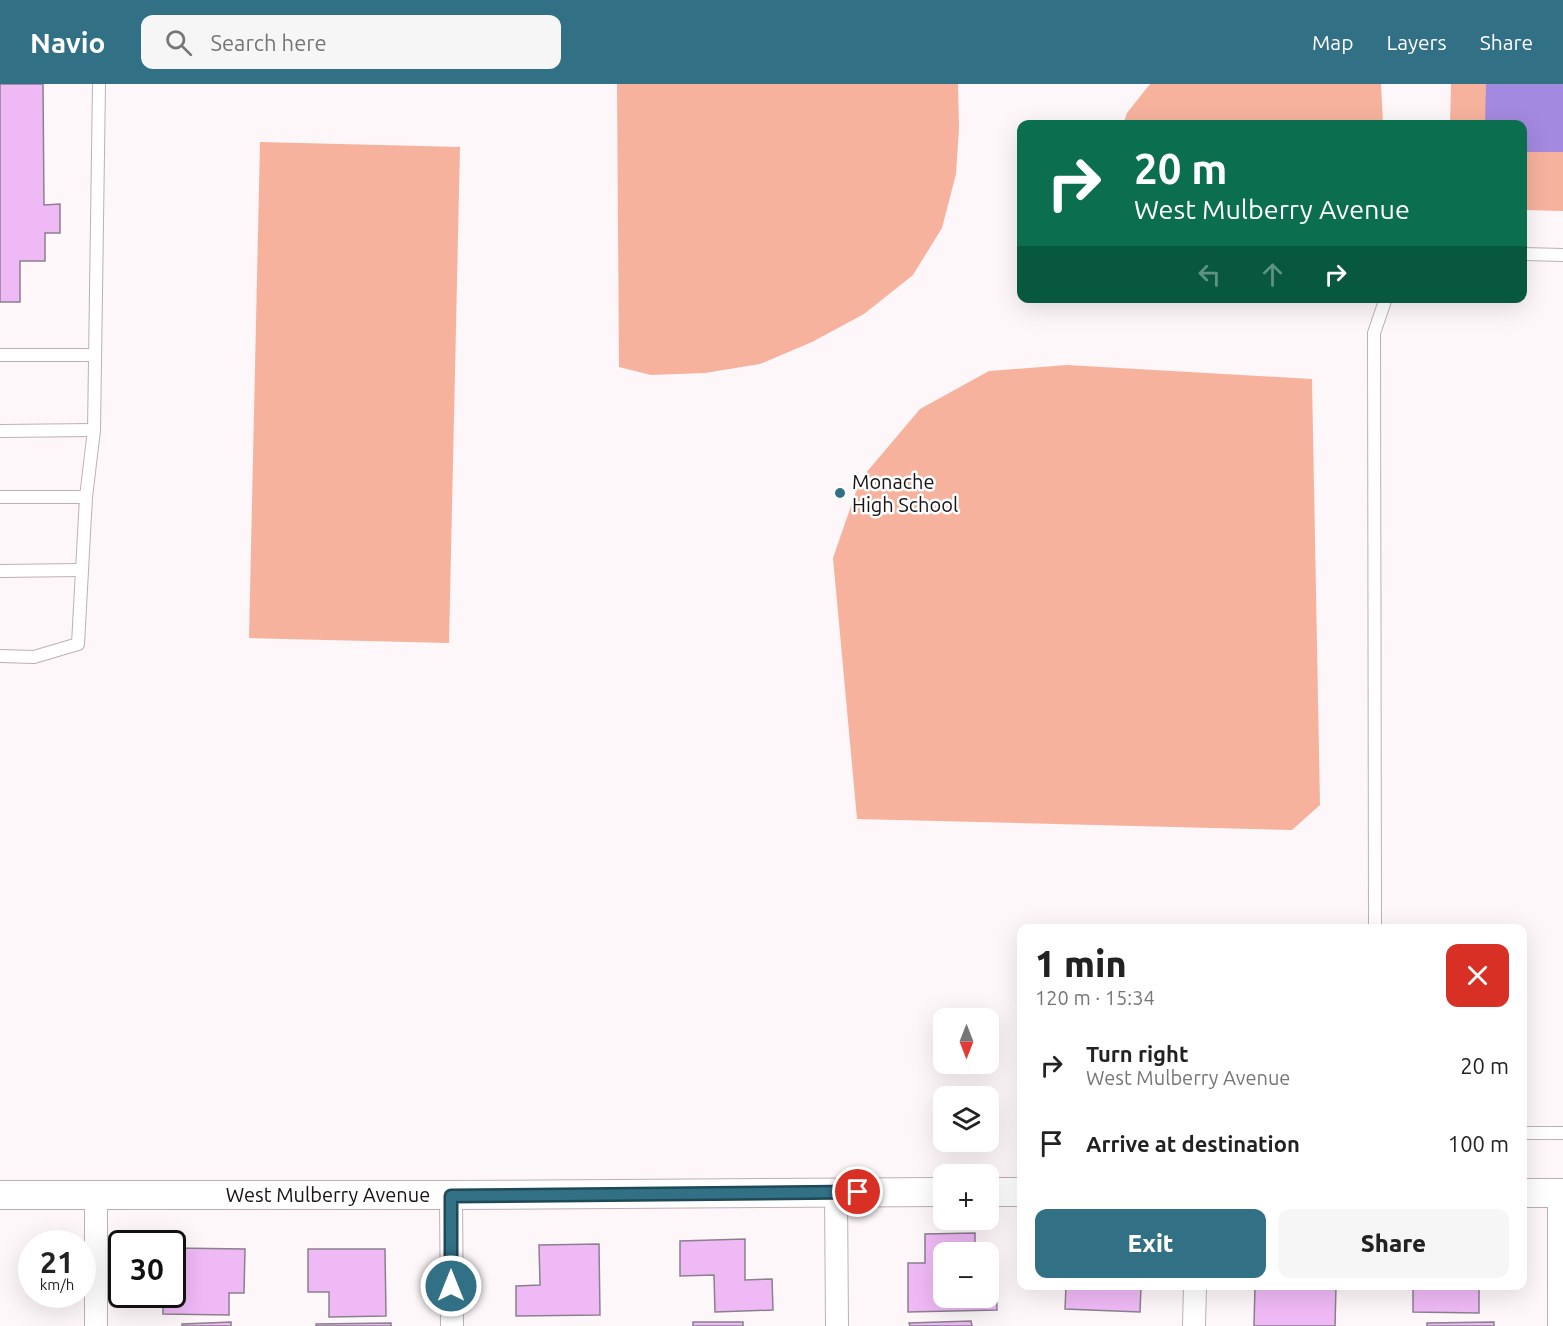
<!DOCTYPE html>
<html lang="en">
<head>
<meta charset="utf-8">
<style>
	:root { --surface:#fff; --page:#f6f6f6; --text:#222; --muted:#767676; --accent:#317085 }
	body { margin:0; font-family:Ubuntu,sans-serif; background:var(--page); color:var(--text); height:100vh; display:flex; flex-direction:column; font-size:22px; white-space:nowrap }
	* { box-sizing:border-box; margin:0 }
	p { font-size:20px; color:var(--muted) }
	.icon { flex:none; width:33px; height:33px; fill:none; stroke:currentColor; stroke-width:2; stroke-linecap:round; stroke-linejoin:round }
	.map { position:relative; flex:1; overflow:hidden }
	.side { position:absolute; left:1017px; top:840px; width:510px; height:366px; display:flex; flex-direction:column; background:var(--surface); border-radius:12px; box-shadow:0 6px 24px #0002 }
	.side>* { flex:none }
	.top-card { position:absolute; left:1017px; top:36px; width:510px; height:183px; border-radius:12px; box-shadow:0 6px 24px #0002; background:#0b6e4f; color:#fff; overflow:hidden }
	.needle { width:39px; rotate:180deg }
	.controls { position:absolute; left:933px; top:924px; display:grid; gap:12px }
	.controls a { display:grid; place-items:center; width:66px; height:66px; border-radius:12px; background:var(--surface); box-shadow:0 6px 24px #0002; font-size:30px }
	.speed { position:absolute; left:18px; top:1146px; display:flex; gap:12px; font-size:30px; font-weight:700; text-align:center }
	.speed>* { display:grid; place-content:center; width:78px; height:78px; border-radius:50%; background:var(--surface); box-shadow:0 6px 24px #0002; line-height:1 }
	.speed small { font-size:15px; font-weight:400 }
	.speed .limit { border:3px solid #111; border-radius:9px; background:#fff; color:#111 }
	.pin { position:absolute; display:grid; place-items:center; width:51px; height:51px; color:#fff; margin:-26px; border:3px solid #fff; border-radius:50%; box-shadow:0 2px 6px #0007 }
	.me { position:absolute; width:66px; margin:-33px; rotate:0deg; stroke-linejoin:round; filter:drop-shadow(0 0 4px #0008) }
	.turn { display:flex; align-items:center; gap:21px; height:126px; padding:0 18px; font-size:27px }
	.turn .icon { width:78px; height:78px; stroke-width:2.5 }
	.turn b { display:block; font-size:42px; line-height:51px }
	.lanes { display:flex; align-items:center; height:57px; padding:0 18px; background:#0003; justify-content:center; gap:30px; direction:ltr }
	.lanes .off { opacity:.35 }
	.round { display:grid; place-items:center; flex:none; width:63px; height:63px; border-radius:12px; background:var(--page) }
	.headline { display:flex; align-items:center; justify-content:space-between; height:102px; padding:0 18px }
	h1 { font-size:36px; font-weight:800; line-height:45px }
	.action { display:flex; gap:12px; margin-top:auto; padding:12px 18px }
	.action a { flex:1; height:69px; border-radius:12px; background:var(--accent); color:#fff; font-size:24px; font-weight:800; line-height:69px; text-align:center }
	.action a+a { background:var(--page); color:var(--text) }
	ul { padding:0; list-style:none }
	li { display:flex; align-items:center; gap:18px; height:78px; padding:0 18px }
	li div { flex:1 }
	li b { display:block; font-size:22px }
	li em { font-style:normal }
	header { display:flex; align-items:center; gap:36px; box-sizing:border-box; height:84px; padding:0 30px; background:var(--accent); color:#fff }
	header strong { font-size:28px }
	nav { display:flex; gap:33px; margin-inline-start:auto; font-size:21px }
	.search { width:420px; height:54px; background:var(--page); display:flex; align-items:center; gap:15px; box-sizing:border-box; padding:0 21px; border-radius:12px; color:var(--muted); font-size:22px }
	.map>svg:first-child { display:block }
	.green { fill:#f7b29e }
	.water { fill:#a389df }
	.building { fill:#efb9f6; stroke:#8b808d; stroke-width:1.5 }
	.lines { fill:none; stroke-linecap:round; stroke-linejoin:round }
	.service-casing { stroke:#bfaeb6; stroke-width:14 }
	.minor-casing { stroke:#bfaeb6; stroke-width:24 }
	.tertiary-casing { stroke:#bfaeb6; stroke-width:30 }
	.service { stroke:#fff; stroke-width:12 }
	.minor { stroke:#fff; stroke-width:22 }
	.tertiary { stroke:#fff; stroke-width:28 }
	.route-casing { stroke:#204956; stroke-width:15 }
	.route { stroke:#317085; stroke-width:10 }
	.poi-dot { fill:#317085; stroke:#fff; stroke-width:2 }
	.labels { text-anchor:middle; stroke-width:5; stroke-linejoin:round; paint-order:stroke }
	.poi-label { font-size:20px; fill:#181215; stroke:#fff; text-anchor:start }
	.street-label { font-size:20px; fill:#181215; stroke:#fff }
</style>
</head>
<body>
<header>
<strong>Navio</strong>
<div class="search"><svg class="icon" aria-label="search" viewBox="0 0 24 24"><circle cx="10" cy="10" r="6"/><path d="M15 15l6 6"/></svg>Search here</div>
<nav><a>Map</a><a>Layers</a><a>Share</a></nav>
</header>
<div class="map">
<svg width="1563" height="1242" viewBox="0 0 1563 1242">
	<rect width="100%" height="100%" fill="#fef7fa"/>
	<g class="green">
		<polygon points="617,0 958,0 959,44 956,90 942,144 913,191 864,230 812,258 760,280 705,289 651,291 619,283"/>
		<polygon points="1150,0 1381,0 1383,40 1123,40 1127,29"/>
		<polygon points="1451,0 1563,0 1563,127 1523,126 1522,40 1450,40"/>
		<polygon points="260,58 460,63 449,559 249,554"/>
		<polygon points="1067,281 1312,295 1320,721 1292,746 857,735 833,474 860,396 920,325 989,287"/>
	</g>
	<polygon class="water" points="1486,0 1563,0 1563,68 1523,68 1522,40 1485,40"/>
	<g class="building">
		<polygon points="0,0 43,0 44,121 60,120 60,149 45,149 45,177 20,177 20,218 0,218"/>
		<polygon points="975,1149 975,1168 944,1168 944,1214 988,1214 988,1190 996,1190 997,1226 908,1228 908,1179 925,1179 925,1150"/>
		<polygon points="745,1155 745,1196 772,1195 773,1226 715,1228 714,1191 680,1192 680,1157"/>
		<polygon points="599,1160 600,1231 516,1232 516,1202 540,1201 539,1161"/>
		<polygon points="172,1164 245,1165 244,1209 229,1209 229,1231 163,1230 163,1210 172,1210"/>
		<polygon points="308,1165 385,1165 386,1232 329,1233 329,1208 308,1208"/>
		<polygon points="1066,1202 1141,1202 1140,1228 1065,1225"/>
		<polygon points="1255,1202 1336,1202 1335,1242 1254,1242"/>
		<polygon points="1413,1202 1479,1202 1479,1229 1413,1228"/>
		<polygon points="971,1237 972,1242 910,1242 909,1239"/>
		<polygon points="231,1238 231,1242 182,1242 182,1240"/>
		<rect x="693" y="1238" width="50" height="4"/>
		<polygon points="1494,1238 1494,1242 1427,1242 1427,1239"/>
		<polygon points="391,1239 391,1242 316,1242 316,1240"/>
	</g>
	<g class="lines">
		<defs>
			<g id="service">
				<polyline points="1522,170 1563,171"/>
				<polyline points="0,271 94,271"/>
				<polyline points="0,347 94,346"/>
				<polyline points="0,413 86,413"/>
				<polyline points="0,487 82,486"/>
				<polyline points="0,572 34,573 78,560 86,413 94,346 99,0"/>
				<polyline points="1375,844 1374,249 1386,214"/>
				<polyline points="1522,1049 1563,1049"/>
			</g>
			<g id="minor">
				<polyline points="836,1108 837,1242"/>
				<polyline points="1559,1109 1559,1242"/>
				<polyline points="96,1111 96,1242"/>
				<polyline points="451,1111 452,1242"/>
				<polyline points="1194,1242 1195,1202"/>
			</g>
			<g id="tertiary">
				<polyline points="988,1108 1022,1108"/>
				<polyline points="1522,1109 1563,1109"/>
				<polyline points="0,1111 451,1111 944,1108"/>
			</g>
		</defs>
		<use href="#service" class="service-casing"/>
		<use href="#minor" class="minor-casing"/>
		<use href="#tertiary" class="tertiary-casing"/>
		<use href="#service" class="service"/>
		<use href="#minor" class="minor"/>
		<use href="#tertiary" class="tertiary"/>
	</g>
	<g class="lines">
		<defs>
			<polyline id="route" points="451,1202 451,1112 858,1108"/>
		</defs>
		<use href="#route" class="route-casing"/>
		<use href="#route" class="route"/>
	</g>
	<circle class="poi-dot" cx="840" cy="409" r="6"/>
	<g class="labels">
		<g class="poi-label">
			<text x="852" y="405">Monache<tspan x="852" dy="23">High School</tspan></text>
		</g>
		<g class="street-label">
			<text x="328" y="1118">West Mulberry Avenue</text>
		</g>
	</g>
</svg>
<div class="controls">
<a><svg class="needle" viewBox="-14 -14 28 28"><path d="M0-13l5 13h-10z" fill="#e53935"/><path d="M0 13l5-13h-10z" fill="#767676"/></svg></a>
<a><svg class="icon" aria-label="layers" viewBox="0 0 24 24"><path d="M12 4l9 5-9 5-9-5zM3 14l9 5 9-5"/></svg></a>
<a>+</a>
<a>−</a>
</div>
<div class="speed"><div>21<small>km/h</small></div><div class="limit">30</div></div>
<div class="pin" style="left:858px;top:1108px;background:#d93025"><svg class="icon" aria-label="arrive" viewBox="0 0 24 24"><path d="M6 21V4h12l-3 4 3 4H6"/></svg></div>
<svg class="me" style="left:451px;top:1202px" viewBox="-20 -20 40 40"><circle r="17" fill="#317085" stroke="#fff" stroke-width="3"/><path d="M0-11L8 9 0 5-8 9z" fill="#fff"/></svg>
<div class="top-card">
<div class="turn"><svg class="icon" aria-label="right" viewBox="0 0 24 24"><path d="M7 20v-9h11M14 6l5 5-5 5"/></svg><div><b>20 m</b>West Mulberry Avenue</div></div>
<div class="lanes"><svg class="icon off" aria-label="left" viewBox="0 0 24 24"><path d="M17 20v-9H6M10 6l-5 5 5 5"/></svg><svg class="icon off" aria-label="ahead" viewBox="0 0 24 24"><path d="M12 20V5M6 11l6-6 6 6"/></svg><svg class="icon" aria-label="right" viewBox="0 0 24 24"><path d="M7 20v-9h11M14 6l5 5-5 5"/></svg></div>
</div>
<section class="side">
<div class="headline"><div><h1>1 min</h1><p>120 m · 15:34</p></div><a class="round" style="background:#d93025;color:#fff"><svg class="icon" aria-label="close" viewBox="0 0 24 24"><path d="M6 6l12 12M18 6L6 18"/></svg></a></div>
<ul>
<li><svg class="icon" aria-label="right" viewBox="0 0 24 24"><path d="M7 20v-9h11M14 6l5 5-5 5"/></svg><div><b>Turn right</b><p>West Mulberry Avenue</p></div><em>20 m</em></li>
<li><svg class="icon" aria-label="arrive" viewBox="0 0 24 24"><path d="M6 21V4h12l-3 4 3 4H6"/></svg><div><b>Arrive at destination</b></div><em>100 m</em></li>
</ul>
<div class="action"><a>Exit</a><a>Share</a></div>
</section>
</div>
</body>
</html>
